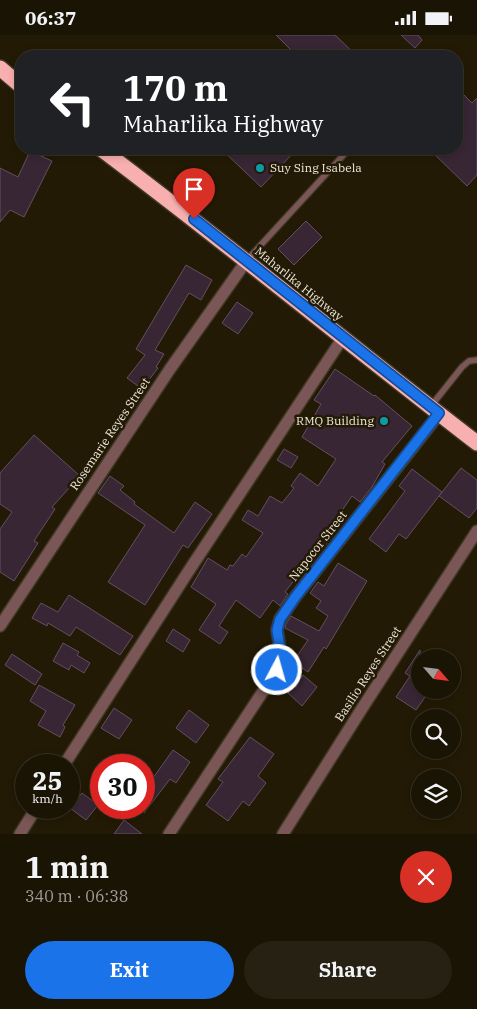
<!DOCTYPE html>
<html lang="en">
<head>
<meta charset="utf-8">
<style>
	:root { --surface:#1a1404; --page:#272113; --text:#f1f3f6; --muted:#9f9e9a; --line:#383326; --accent:#1a73e8 }
	body { margin:0; font-family:"IBM Plex Serif",serif; background:var(--page); color:var(--text); height:100vh; display:flex; flex-direction:column; font-size:19px; white-space:nowrap }
	* { box-sizing:border-box; margin:0 }
	p { font-size:16px; color:var(--muted) }
	.icon { flex:none; width:28px; height:28px; fill:none; stroke:currentColor; stroke-width:2; stroke-linecap:round; stroke-linejoin:round }
	.map { position:relative; height:799px; overflow:hidden }
	.drawer { display:flex; flex-direction:column; background:var(--surface); flex:1 }
	.drawer>* { flex:none }
	.banner { position:absolute; left:15px; top:15px; width:448px; height:105px; border-radius:20px; box-shadow:0 2px 8px #0003,0 0 0 1px var(--line); background:#202124; color:#fff; overflow:hidden }
	.needle { width:32px; rotate:118deg }
	.buttons { position:absolute; left:411px; top:614px; display:grid; gap:10px }
	.buttons a { display:grid; place-items:center; width:50px; height:50px; border-radius:50%; background:var(--surface); box-shadow:0 2px 8px #0003,0 0 0 1px var(--line); font-size:25px }
	.speed { position:absolute; left:15px; top:719px; display:flex; gap:10px; font-size:25px; font-weight:700; text-align:center }
	.speed>* { display:grid; place-content:center; width:65px; height:65px; border-radius:50%; background:var(--surface); box-shadow:0 2px 8px #0003,0 0 0 1px var(--line); line-height:1 }
	.speed small { font-size:12px; font-weight:400 }
	.speed .limit { border:8px solid #d22; background:#fff; color:#111 }
	.pin { position:absolute; display:grid; place-items:center; width:42px; height:42px; color:#fff; margin:-51px -21px; border-radius:50% 50% 50% 0; rotate:-45deg; box-shadow:0 0 5px #0007 }
	.pin .icon { rotate:45deg }
	.me { position:absolute; width:55px; margin:-28px; rotate:6deg; stroke-linejoin:round; filter:drop-shadow(0 0 4px #0008) }
	.turn { display:flex; align-items:center; gap:18px; height:105px; padding:0 25px; font-size:22px }
	.turn .icon { width:65px; height:65px; stroke-width:2.5 }
	.turn b { display:block; font-size:35px; line-height:42px }
	.round { display:grid; place-items:center; flex:none; width:52px; height:52px; border-radius:26px; background:var(--page) }
	.head { display:flex; align-items:center; justify-content:space-between; height:85px; padding:0 25px }
	h1 { font-size:30px; font-weight:700; line-height:38px }
	.cta { display:flex; gap:10px; margin-top:auto; padding:10px 25px }
	.cta a { flex:1; height:58px; border-radius:30px; background:var(--accent); color:#fff; font-size:20px; font-weight:700; line-height:58px; text-align:center }
	.cta a+a { background:var(--page); color:var(--text) }
	.status { display:flex; justify-content:space-between; align-items:center; height:35px; padding:0 25px; background:var(--surface); direction:ltr }
	.status svg { height:14px; fill:currentColor }
	.map>svg:first-child { display:block }
	.building { fill:#382635; stroke:#634f60 }
	.lines { fill:none; stroke-linecap:round; stroke-linejoin:round }
	.lane-casing { stroke:#3f3723; stroke-width:8 }
	.street-casing { stroke:#3f3723; stroke-width:14 }
	.highway-casing { stroke:#3f3723; stroke-width:18 }
	.lane { stroke:#7a5656; stroke-width:5.5 }
	.street { stroke:#7a5656; stroke-width:11 }
	.highway { stroke:#f8afaf; stroke-width:15 }
	.route-casing { stroke:#114b97; stroke-width:12 }
	.route { stroke:#1a73e8; stroke-width:9 }
	.culture-dot { fill:#0f9aa8; stroke:#231a05; stroke-width:2 }
	.labels { text-anchor:middle; stroke-width:5; stroke-linejoin:round; paint-order:stroke }
	.poi-label { font-size:12px; fill:#eee7da; stroke:#231a05; text-anchor:start }
	.street-label { font-size:12px; fill:#eee7da; stroke:#231a05 }
</style>
</head>
<body>
<div class="status"><b>06:37</b><svg viewBox="0 0 49 12"><path d="M0 12V9h3v3zM5 12V6h3v6zM10 12V3h3v9zM15 12V0h3v12zM26 1h20v11H26zM47 4h2v5h-2z"/></svg></div>
<div class="map">
<svg width="477" height="799" viewBox="0 0 477 799">
	<rect width="100%" height="100%" fill="#231a05"/>
	<g class="building">
		<polygon points="276,0 335,0 357,21 283,21 290,14"/>
		<polygon points="401,0 418,0 422,5 415,13"/>
		<polygon points="456,52 472,68 477,63 477,140 467,151 429,114 456,114"/>
		<polygon points="221,114 297,114 261,152"/>
		<polygon points="30,116 52,126 24,182 10,175 0,187 0,133 18,142"/>
		<polygon points="306,186 322,202 294,230 278,214"/>
		<polygon points="186,230 212,245 201,265 189,258 155,315 164,319 156,332 158,333 142,354 127,343 145,320 136,314"/>
		<polygon points="237,267 253,278 238,299 222,288"/>
		<polygon points="335,334 374,361 375,360 412,391 382,427 385,429 372,452 360,467 352,461 330,493 335,498 309,531 307,529 285,557 288,559 280,571 273,565 260,583 236,565 219,591 228,597 220,609 199,595 216,569 191,552 208,523 227,535 230,530 233,531 242,519 246,522 263,498 242,485 248,475 258,481 270,461 282,468 294,453 291,451 300,438 318,451 336,424 302,402 321,369 314,365"/>
		<polygon points="34,400 80,441 52,472 55,474 34,506 38,508 14,546 0,537 0,494 12,477 0,469 0,438"/>
		<polygon points="284,414 298,422 291,433 277,425"/>
		<polygon points="461,433 477,445 477,473 469,483 439,461"/>
		<polygon points="412,434 442,457 406,504 399,499 386,517 369,504 405,456 399,451"/>
		<polygon points="110,441 124,451 120,455 135,467 134,469 174,498 195,467 212,479 188,513 183,510 145,570 108,547 145,490 98,458"/>
		<polygon points="338,528 367,546 326,614 324,612 308,637 293,627 308,605 285,593 286,589 291,581 319,596 328,581 316,573 321,566 310,558 318,547 324,551"/>
		<polygon points="69,560 133,601 120,620 76,592 70,601 48,588 47,591 32,583 41,568 58,577"/>
		<polygon points="173,594 190,605 183,617 166,606"/>
		<polygon points="63,608 79,617 77,620 90,628 84,638 71,630 69,635 53,626"/>
		<polygon points="420,615 420,655 430,655 416,675 396,662 410,641 405,638"/>
		<polygon points="12,619 42,639 35,650 5,630"/>
		<polygon points="303,640 317,652 302,671 288,658"/>
		<polygon points="39,650 75,670 63,690 65,692 60,702 38,690 46,676 30,666"/>
		<polygon points="114,673 132,685 119,704 101,693"/>
		<polygon points="189,675 209,690 196,708 176,693"/>
		<polygon points="250,702 274,719 258,741 266,748 249,771 243,766 228,786 206,770 223,747 218,744"/>
		<polygon points="173,715 190,727 176,748 170,744 144,778 144,736 153,743"/>
		<polygon points="82,758 98,770 86,785 70,773"/>
		<polygon points="124,785 142,799 114,799"/>
	</g>
	<g class="lines">
		<defs>
			<g id="lane">
				<polyline points="247,225 349,114"/>
				<polyline points="431,371 462,332 469,326 477,325"/>
			</g>
			<g id="street">
				<polyline points="0,591 170,334 247,225"/>
				<polyline points="64,730 188,537 342,304"/>
				<polyline points="20,799 37,772"/>
				<polyline points="169,799 277,635 281,620 277,595 280,584 296,561 439,379"/>
				<polyline points="283,799 361,675 477,496"/>
			</g>
			<g id="highway">
				<polyline points="0,33 21,51"/>
				<path d="M101,114C229,210 351,311 477,408"/>
			</g>
		</defs>
		<use href="#lane" class="lane-casing"/>
		<use href="#street" class="street-casing"/>
		<use href="#highway" class="highway-casing"/>
		<use href="#lane" class="lane"/>
		<use href="#street" class="street"/>
		<use href="#highway" class="highway"/>
	</g>
	<g class="lines">
		<defs>
			<polyline id="route" points="194,184 439,378 296,561 280,584 277,595 281,620 277,635"/>
		</defs>
		<use href="#route" class="route-casing"/>
		<use href="#route" class="route"/>
	</g>
	<g class="culture-dot">
		<circle cx="260" cy="133" r="5"/>
		<circle cx="384" cy="386" r="5"/>
	</g>
	<g class="labels">
		<g class="poi-label">
			<text x="270" y="137">Suy Sing Isabela</text>
			<text x="374" y="390" text-anchor="end">RMQ Building</text>
		</g>
		<g class="street-label">
			<text transform="translate(299 249) rotate(39)" y="4">Maharlika Highway</text>
			<text transform="translate(110 399) rotate(-56)" y="4">Rosemarie Reyes Street</text>
			<text transform="translate(318 511) rotate(-52)" y="4">Napocor Street</text>
			<text transform="translate(368 639) rotate(-57)" y="4">Basilio Reyes Street</text>
		</g>
	</g>
</svg>
<div class="buttons">
<a><svg class="needle" viewBox="-14 -14 28 28"><path d="M0-13l5 13h-10z" fill="#e53935"/><path d="M0 13l5-13h-10z" fill="#9f9e9a"/></svg></a>
<a><svg class="icon" aria-label="search" viewBox="0 0 24 24"><circle cx="10" cy="10" r="6"/><path d="M15 15l6 6"/></svg></a>
<a><svg class="icon" aria-label="layers" viewBox="0 0 24 24"><path d="M12 4l9 5-9 5-9-5zM3 14l9 5 9-5"/></svg></a>
</div>
<div class="speed"><div>25<small>km/h</small></div><div class="limit">30</div></div>
<div class="pin" style="left:194px;top:184px;background:#d93025"><svg class="icon" aria-label="arrive" viewBox="0 0 24 24"><path d="M6 21V4h12l-3 4 3 4H6"/></svg></div>
<svg class="me" style="left:277px;top:635px" viewBox="-20 -20 40 40"><circle r="17" fill="#1a73e8" stroke="#fff" stroke-width="3"/><path d="M0-11L8 9 0 5-8 9z" fill="#fff"/></svg>
<div class="banner">
<div class="turn"><svg class="icon" aria-label="left" viewBox="0 0 24 24"><path d="M17 20v-9H6M10 6l-5 5 5 5"/></svg><div><b>170 m</b>Maharlika Highway</div></div>
</div>
</div>
<section class="drawer">
<div class="head"><div><h1>1 min</h1><p>340 m · 06:38</p></div><a class="round" style="background:#d93025;color:#fff"><svg class="icon" aria-label="close" viewBox="0 0 24 24"><path d="M6 6l12 12M18 6L6 18"/></svg></a></div>
<div class="cta"><a>Exit</a><a>Share</a></div>
</section>
</body>
</html>
